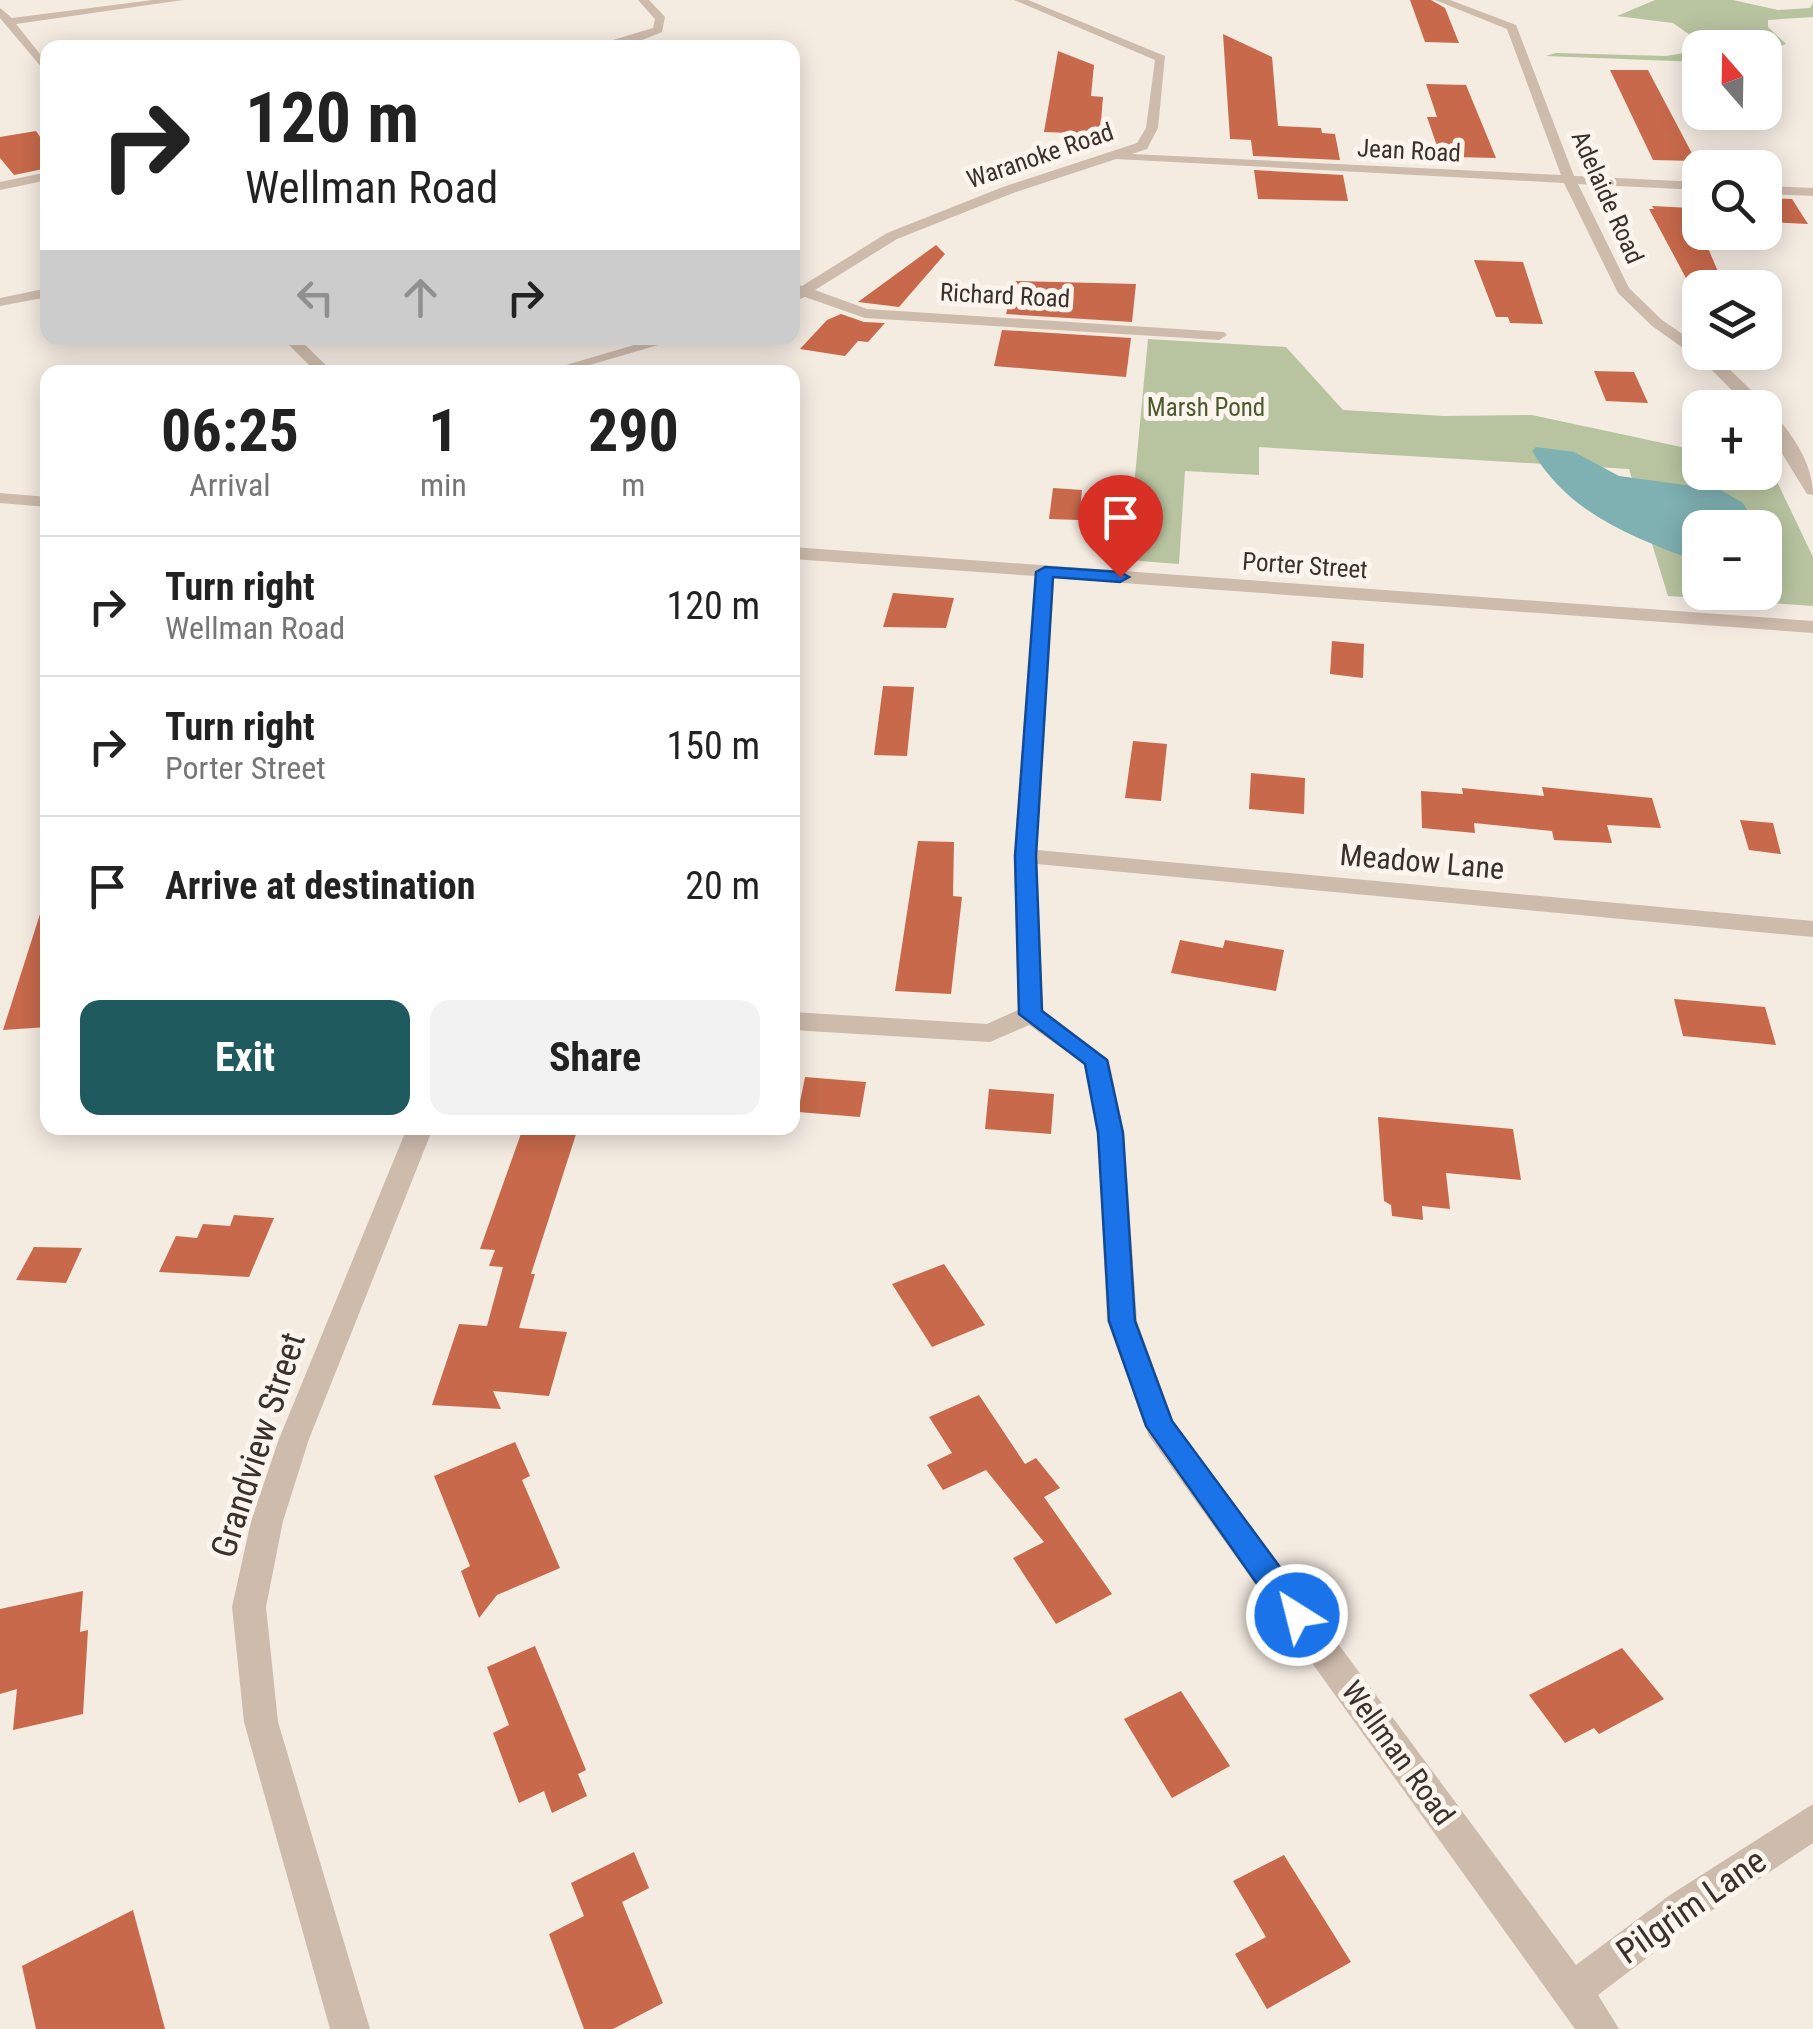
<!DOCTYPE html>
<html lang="en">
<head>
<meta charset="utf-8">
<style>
	:root { --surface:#fff; --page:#f2f2f2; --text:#222; --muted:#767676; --line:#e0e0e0; --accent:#1f5a5e }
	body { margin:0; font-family:"Roboto Condensed",sans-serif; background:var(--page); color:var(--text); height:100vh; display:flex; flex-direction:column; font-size:38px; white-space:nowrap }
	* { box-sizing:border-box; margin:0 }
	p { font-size:32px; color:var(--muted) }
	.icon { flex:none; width:55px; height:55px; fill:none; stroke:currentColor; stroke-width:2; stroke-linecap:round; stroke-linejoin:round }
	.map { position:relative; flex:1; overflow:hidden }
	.sheet { position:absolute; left:40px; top:365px; width:760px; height:770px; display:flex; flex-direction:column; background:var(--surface); border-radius:20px; box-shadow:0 5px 25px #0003 }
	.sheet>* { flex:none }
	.top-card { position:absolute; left:40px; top:40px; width:760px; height:305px; border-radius:20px; box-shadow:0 5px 25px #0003; background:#fff; color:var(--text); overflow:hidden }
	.needle { width:65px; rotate:340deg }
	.controls { position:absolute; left:1682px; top:30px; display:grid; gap:20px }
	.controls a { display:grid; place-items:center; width:100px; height:100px; border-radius:20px; background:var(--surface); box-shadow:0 5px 25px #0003; font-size:50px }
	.pin { position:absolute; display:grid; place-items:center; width:85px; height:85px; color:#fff; margin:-102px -42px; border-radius:50% 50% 50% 0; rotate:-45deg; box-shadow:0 0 10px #0007 }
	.pin .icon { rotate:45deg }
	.me { position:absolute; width:110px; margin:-55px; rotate:324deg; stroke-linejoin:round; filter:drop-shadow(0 0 8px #0008) }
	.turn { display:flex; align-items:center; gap:35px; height:210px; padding:0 40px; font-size:45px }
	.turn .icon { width:130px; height:130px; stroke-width:2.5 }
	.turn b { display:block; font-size:70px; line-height:85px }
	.lanes { display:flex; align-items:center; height:95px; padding:0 40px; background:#0003; justify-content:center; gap:50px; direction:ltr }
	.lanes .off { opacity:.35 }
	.eta { display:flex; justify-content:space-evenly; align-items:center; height:170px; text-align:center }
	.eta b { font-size:60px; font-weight:700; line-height:70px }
	.cta { display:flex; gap:20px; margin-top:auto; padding:20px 40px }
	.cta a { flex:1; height:115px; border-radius:20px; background:var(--accent); color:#fff; font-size:40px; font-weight:700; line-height:115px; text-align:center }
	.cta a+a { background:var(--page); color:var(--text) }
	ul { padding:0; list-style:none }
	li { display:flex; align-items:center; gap:30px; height:140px; padding:0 40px; border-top:2px solid var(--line) }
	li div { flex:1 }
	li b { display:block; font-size:38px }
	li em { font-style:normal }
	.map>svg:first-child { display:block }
	.green { fill:#b8c4a0; fill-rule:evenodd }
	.water { fill:#7fb0b2 }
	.building { fill:#c8694b }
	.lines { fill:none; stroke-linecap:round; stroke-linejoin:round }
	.minor { fill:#cdbbac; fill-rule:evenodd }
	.route { fill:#1a73e8; stroke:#114b97; stroke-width:2.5 }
	.labels { text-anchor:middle; stroke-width:10; stroke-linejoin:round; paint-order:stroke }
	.far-street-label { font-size:25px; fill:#3b302b; stroke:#fbf5ee }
	.far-park-label { font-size:25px; fill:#4a5a2e; stroke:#fbf5ee }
	.street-label { font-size:30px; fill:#3b302b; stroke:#fbf5ee }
	.near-street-label { font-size:35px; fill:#3b302b; stroke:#fbf5ee }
</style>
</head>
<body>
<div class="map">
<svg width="1813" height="2029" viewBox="0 0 1813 2029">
	<rect width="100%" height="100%" fill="#f4ebe1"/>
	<g class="green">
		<polygon points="1655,0 1733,0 1778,10 1810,8 1813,3 1813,17 1768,20 1768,27 1786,44 1772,49 1770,62 1765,63 1765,48 1700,48 1700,62 1546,56 1556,53 1666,56 1690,52 1686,46 1690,35 1673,23 1617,16"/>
		<path d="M1148,339L1286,347L1343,410L1444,416L1532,415L1700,451V472H1765V465L1770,467L1813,557V606L1668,596L1629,469L1259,447V475L1185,471L1179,564L1127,560ZM1700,528H1765V592H1700Z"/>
	</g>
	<path class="water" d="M1536,447L1574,452L1619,476L1721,490L1743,503L1758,527L1700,528V563C1632,536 1571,516 1532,451Z"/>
	<g class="building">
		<polygon points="1410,0 1431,0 1445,8 1459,43 1425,42"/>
		<polygon points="1223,34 1272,57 1278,126 1321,128 1322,133 1335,134 1340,160 1253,156 1251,140 1230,139"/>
		<polygon points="1058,51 1094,65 1091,96 1103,97 1100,134 1044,132"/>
		<polygon points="1610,70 1648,70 1696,161 1653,160"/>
		<polygon points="1426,84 1466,85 1496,158 1455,157 1452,147 1437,146 1427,117 1437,117"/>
		<polygon points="36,131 48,148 48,168 14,175 0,158 0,137"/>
		<polygon points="1254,170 1343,175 1348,201 1258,199"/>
		<polygon points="1765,198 1792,199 1808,224 1765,222"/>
		<polygon points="1652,206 1691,208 1722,281 1687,280 1649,209 1654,209"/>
		<polygon points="936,245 945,254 899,307 858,302"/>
		<polygon points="1474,260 1523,262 1543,324 1510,323 1508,317 1496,317"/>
		<polygon points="1014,281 1136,284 1132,322 1006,314"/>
		<polygon points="841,314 864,322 885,323 868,342 858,341 845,356 800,349 827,320"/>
		<polygon points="1002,330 1131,338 1126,377 994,366"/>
		<polygon points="1594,371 1634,372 1648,403 1606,401"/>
		<polygon points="1053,488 1082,490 1079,520 1049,519"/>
		<polygon points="893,593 954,598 946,628 883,627"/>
		<polygon points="1332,641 1364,644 1363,678 1330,674"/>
		<polygon points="883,686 914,687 907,756 874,755"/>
		<polygon points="1133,741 1167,744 1161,801 1125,798"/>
		<polygon points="1251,773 1305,778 1304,814 1249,809"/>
		<polygon points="1542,787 1652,798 1661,828 1607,825 1612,843 1554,840 1552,831 1474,823 1475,833 1422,828 1421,791 1463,794 1462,788 1544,796"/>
		<polygon points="1740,820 1773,823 1781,854 1749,850"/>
		<polygon points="918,841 954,842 953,896 962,897 951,994 895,991"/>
		<polygon points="41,911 48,912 48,1027 3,1030"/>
		<polygon points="1180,940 1223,948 1225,940 1284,950 1276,991 1171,973"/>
		<polygon points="1674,999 1765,1007 1776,1045 1683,1036"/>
		<polygon points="805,1077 866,1082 860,1117 798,1112"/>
		<polygon points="989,1089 1054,1094 1051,1134 985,1129"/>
		<polygon points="1378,1117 1513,1129 1521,1180 1446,1173 1450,1209 1422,1206 1423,1220 1392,1216 1391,1205 1384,1201"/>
		<polygon points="523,1128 578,1128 531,1274 535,1274 519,1328 567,1332 549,1396 493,1391 501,1409 432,1405 459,1324 487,1326 503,1267 489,1266 495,1250 480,1249"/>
		<polygon points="234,1215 274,1218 249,1277 159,1272 176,1236 197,1238 203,1224 230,1226"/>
		<polygon points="34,1247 82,1248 66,1283 16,1280"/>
		<polygon points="944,1264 985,1325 932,1347 892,1284"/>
		<polygon points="979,1395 1025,1464 1036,1458 1060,1488 1044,1497 1112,1594 1056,1624 1013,1558 1044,1542 986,1470 943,1490 927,1465 952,1453 929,1417"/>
		<polygon points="515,1442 530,1476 522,1480 560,1568 497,1595 479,1618 461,1571 470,1566 434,1476"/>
		<polygon points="83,1591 80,1632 88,1630 83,1714 13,1730 17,1689 0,1694 0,1609"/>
		<polygon points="535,1646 586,1770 578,1774 587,1796 552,1813 544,1791 519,1803 493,1733 509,1725 487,1667"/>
		<polygon points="1622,1648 1664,1699 1599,1734 1594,1728 1565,1743 1529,1695"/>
		<polygon points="1181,1691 1230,1766 1172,1798 1124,1719"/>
		<polygon points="634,1852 649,1888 622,1902 663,2003 613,2029 584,2029 549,1934 584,1916 571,1883"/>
		<polygon points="1284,1855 1351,1962 1267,2009 1235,1954 1266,1937 1233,1881"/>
		<polygon points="133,1910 165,2029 36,2029 22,1966"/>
	</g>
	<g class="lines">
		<g class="minor">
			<polygon points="153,0 183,0 16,24 48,64 48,75 0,18 0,8 12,18"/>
			<polygon points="638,0 649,0 665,17 662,32 635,43 586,48 653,28 655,19"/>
			<path d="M1014,0H1028L1165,56L1158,128L1147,149L1132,154L1561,175L1507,29L1435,0H1450L1516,25L1574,176L1700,182V190L1578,184L1629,288L1662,320L1700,346V352H1710L1719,359C1754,394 1813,441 1813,495L1807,494L1765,426V408H1749L1707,365L1652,326L1618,293L1564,183L1116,159L1013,193L897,239L815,290L867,309L1224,332L1227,335L1219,340L865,318L805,297L792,302V283L802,286L887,233L1003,187L1137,143L1146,128L1155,60Z"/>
			<polygon points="48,172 48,180 0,190 0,182"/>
			<polygon points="1765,186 1813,188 1813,196 1765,194"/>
			<polygon points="48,288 48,297 0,306 0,298"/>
			<polygon points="282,338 298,338 333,372 316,372"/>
			<polygon points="658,338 682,338 566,372 542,372"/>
			<polygon points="0,493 48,497 48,507 0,503"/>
			<polygon points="792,547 1813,621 1813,633 1054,578 1037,850 1813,921 1813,937 1037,864 1043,1010 1109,1060 1124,1133 1137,1321 1173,1421 1576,1965 1670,1895 1813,1804 1813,1843 1696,1921 1598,1995 1619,2029 1575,2029 1149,1436 1107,1321 1098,1133 1084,1064 1029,1025 990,1042 792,1030 792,1012 987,1024 1018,1010 1014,856 1035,576 792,559"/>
			<polygon points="407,1128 433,1128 309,1439 283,1521 266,1607 278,1722 370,2029 330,2029 244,1722 232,1607 251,1521 279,1439"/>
		</g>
	</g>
	<polygon class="route" points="1045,567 1120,572 1129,577 1120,582 1053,577 1036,856 1042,1011 1107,1060 1123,1133 1135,1321 1172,1421 1308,1605 1312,1615 1308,1625 1297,1629 1286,1625 1146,1426 1109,1321 1098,1133 1085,1064 1019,1014 1015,856 1036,572"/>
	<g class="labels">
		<g class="far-street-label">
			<text transform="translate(1409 150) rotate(3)" y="9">Jean Road</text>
			<text transform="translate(1040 155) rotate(-19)" y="9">Waranoke Road</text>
			<text transform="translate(1608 197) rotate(66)" y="9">Adelaide Road</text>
			<text transform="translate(1005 295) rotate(3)" y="9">Richard Road</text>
			<text transform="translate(1305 565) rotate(4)" y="9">Porter Street</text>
		</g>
		<g class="far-park-label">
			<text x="1206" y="416">Marsh Pond</text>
		</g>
		<g class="street-label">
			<text transform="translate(1422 862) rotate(5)" y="10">Meadow Lane</text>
			<text transform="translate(1398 1753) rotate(54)" y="10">Wellman Road</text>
		</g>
		<g class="near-street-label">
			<text transform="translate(258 1445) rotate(-72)" y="12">Grandview Street</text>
			<text transform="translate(1691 1906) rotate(-35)" y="12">Pilgrim Lane</text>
		</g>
	</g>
</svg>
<div class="controls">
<a><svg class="needle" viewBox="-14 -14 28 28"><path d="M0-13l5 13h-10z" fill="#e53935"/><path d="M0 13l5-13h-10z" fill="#767676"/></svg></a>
<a><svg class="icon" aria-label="search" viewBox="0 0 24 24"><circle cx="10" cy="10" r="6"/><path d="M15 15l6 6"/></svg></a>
<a><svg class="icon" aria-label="layers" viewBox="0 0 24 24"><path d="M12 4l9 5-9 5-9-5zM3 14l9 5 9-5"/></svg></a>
<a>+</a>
<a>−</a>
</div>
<div class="pin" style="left:1120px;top:577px;background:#d93025"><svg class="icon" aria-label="arrive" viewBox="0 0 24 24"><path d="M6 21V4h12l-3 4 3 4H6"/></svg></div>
<svg class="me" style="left:1297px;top:1615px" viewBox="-20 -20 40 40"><circle r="17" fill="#1a73e8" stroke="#fff" stroke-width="3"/><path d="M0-11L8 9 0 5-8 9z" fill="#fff"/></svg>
<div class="top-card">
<div class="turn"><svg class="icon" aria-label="right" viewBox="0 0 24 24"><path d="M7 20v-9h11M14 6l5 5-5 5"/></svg><div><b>120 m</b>Wellman Road</div></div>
<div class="lanes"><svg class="icon off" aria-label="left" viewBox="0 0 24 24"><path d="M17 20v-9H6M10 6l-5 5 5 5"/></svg><svg class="icon off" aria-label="ahead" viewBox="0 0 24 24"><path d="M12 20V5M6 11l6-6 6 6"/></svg><svg class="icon" aria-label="right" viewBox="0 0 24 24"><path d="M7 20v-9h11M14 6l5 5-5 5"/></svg></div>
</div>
<section class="sheet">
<div class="eta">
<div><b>06:25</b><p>Arrival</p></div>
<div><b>1</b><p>min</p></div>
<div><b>290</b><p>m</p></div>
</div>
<ul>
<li><svg class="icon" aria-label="right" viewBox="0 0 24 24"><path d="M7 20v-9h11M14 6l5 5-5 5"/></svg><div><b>Turn right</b><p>Wellman Road</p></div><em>120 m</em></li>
<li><svg class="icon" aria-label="right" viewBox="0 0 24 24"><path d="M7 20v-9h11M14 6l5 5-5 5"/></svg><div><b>Turn right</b><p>Porter Street</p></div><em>150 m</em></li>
<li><svg class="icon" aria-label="arrive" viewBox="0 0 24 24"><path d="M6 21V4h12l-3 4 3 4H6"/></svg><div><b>Arrive at destination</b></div><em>20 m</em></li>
</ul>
<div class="cta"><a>Exit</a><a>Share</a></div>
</section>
</div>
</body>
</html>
